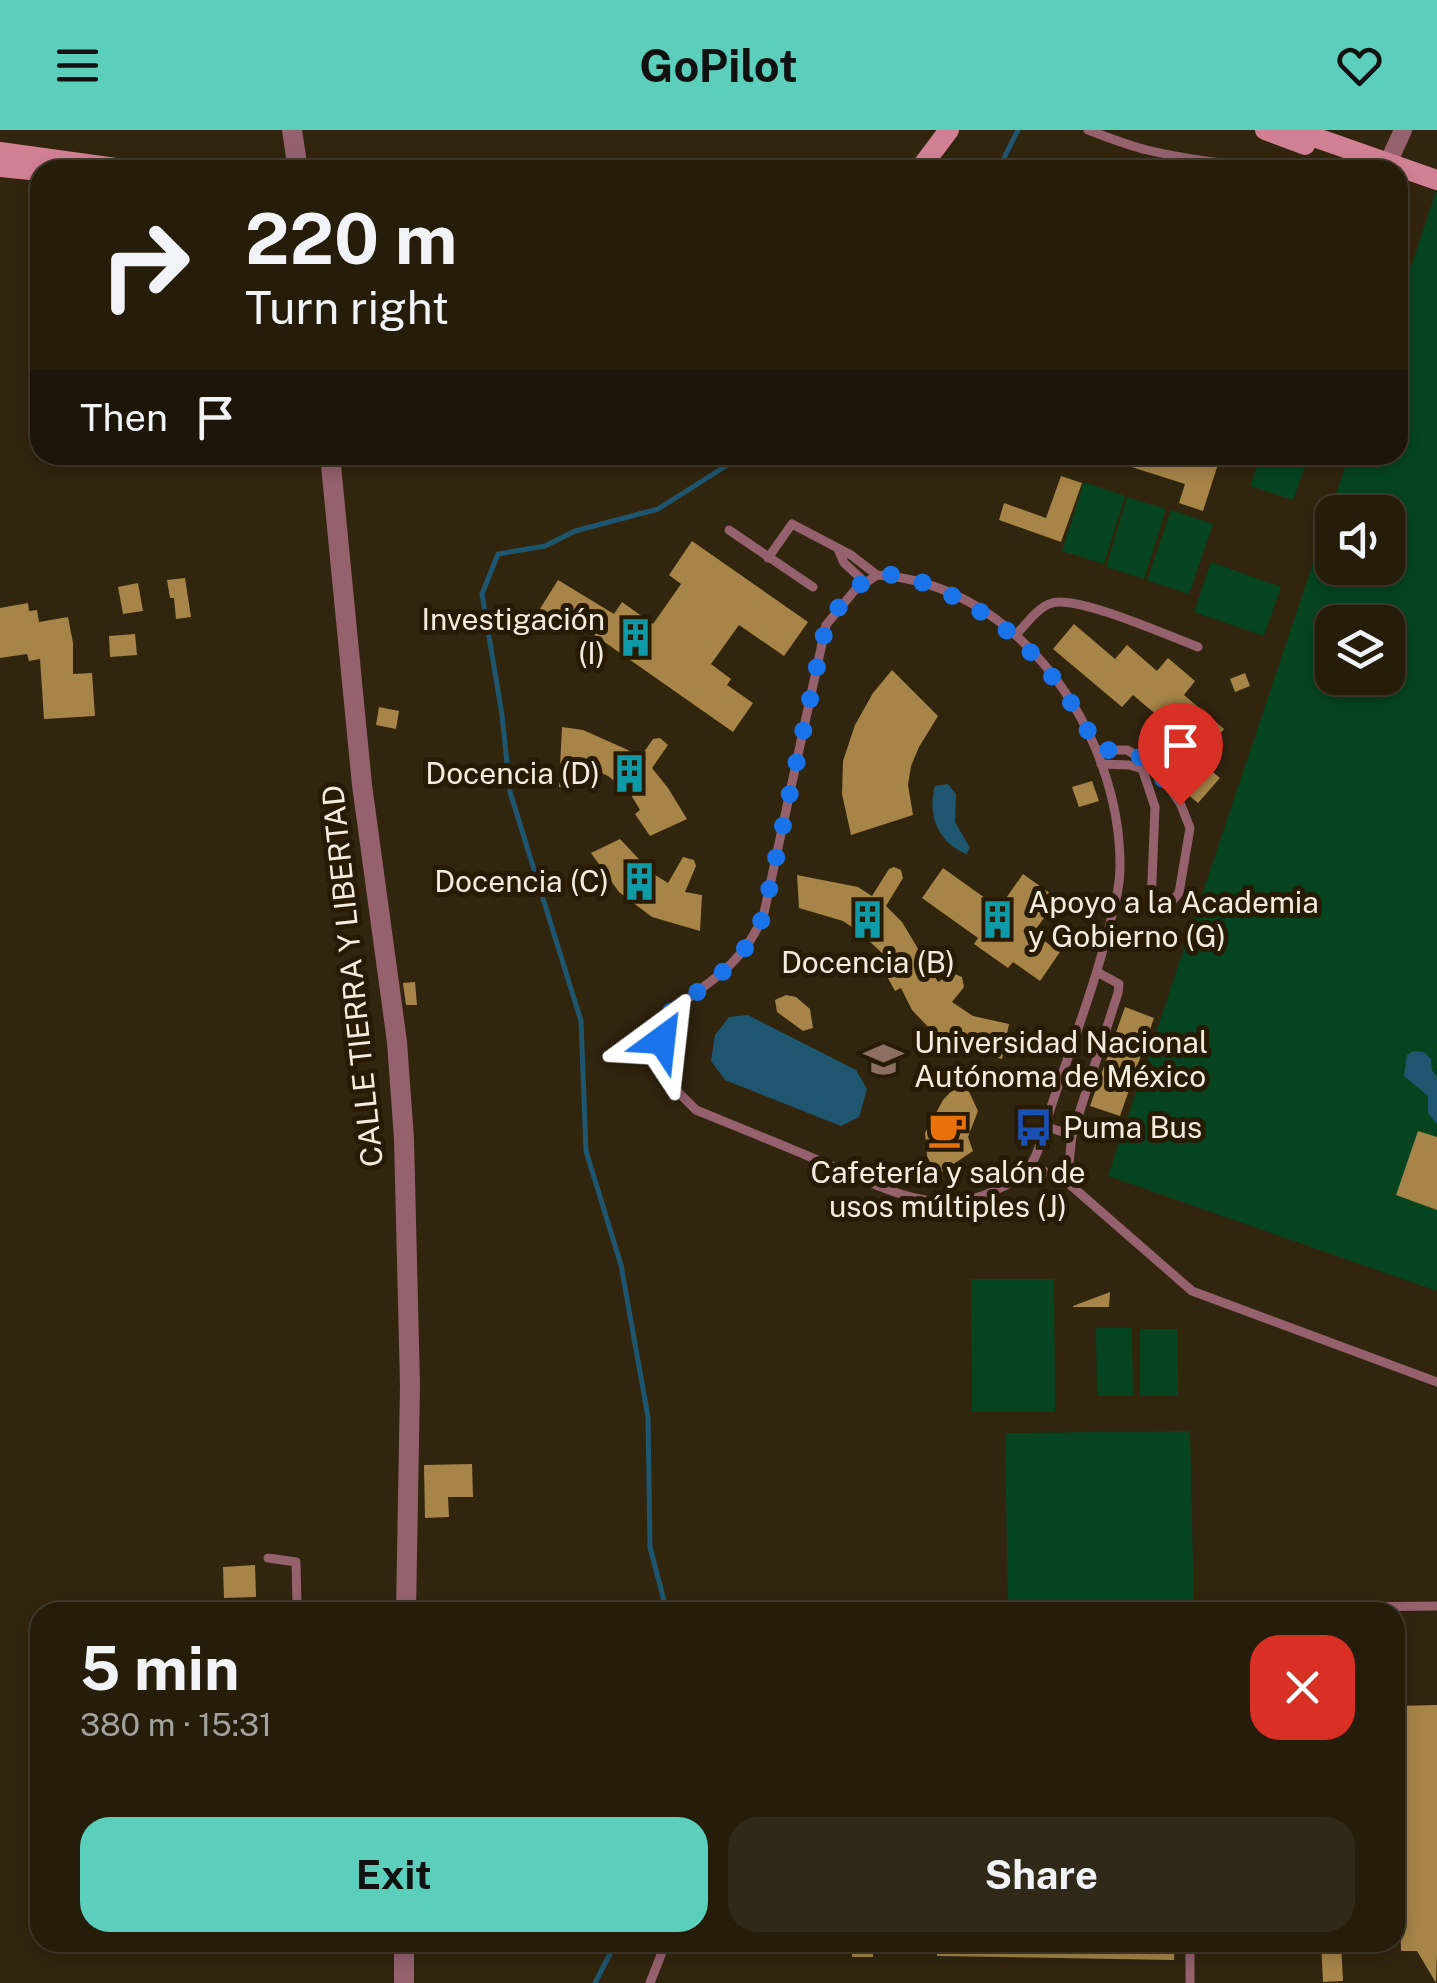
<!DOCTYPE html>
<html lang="en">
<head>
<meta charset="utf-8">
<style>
	:root { --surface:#251c0a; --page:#312918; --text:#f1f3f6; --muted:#a3a19c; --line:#423a2b; --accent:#5bcebc }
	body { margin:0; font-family:"Public Sans",sans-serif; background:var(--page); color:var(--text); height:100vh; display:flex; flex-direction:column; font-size:38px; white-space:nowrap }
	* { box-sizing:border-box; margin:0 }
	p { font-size:32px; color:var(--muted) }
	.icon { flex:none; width:55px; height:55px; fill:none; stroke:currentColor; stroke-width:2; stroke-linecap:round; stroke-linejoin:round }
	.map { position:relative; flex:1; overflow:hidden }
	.details { position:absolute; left:30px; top:1472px; width:1375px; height:350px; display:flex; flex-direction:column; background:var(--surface); border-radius:30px; box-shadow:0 5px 15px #0003,0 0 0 2px var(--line) }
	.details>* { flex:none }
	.top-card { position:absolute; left:30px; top:30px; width:1378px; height:305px; border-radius:30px; box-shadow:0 5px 15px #0003,0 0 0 2px var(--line); background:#251c0a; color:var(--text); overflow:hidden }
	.tools { position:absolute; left:1315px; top:365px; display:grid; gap:20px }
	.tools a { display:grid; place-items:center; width:90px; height:90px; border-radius:20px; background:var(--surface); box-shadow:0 5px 15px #0003,0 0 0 2px var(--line); font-size:50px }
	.pin { position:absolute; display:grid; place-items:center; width:85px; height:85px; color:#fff; margin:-102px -42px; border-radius:50% 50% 50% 0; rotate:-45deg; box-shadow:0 0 10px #0007 }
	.pin .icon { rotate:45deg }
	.me { position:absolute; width:110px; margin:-55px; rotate:30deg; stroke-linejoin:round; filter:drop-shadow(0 0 8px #0008) }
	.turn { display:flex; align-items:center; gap:35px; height:210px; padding:0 50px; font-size:45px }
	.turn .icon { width:130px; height:130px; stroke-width:2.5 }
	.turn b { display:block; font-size:70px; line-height:85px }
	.then { display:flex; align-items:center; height:95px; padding:0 50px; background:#0003; gap:20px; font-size:38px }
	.round { display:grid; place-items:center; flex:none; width:105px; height:105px; border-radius:30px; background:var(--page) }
	.overview { display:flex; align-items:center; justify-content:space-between; height:170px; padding:0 50px }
	h1 { font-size:60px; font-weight:700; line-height:75px }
	.cta { display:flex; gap:20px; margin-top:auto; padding:20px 50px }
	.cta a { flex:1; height:115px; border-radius:30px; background:var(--accent); color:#111; font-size:40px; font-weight:700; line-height:115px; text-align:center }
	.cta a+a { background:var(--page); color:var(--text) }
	header { display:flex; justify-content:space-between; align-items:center; height:130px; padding:0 50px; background:var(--accent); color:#111; font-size:45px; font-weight:700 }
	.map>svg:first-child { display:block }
	.green { fill:#05441e; fill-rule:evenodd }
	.water { fill:#1e5670 }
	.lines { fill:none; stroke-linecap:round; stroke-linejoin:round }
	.stream { stroke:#1e5670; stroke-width:5 }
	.building { fill:#a78548 }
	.service { stroke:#94616d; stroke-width:9 }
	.minor { stroke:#94616d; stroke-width:18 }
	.tertiary { stroke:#94616d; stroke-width:20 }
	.secondary { stroke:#d28194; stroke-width:20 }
	.route { stroke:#1a73e8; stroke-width:18; stroke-dasharray:0 32.4 }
	.labels { text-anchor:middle; stroke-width:10; stroke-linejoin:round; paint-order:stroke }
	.poi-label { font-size:30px; fill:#f4ecdf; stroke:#271b05; text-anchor:end }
	.street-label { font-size:30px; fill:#f4ecdf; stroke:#271b05 }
</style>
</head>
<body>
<header><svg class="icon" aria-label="menu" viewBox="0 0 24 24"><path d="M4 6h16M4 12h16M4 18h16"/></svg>GoPilot<svg class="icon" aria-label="heart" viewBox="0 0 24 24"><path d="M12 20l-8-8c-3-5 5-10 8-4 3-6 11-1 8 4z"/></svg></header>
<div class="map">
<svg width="1437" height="1853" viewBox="0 0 1437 1853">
	<rect width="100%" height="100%" fill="#31250e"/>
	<g class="green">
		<path d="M1436,61L1437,62V1161L1108,1046L1349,325H1398V177ZM1332,382H1388V438H1332ZM1332,492H1388V548H1332Z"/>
		<polygon points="1261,325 1309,325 1293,370 1250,356"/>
		<polygon points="1084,352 1125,366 1104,434 1062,421"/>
		<polygon points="1127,367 1166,379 1144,449 1106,437"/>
		<polygon points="1171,380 1213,394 1189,464 1147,450"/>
		<polygon points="1211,432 1281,457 1264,506 1194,482"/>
		<polygon points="971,1149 1054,1149 1055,1282 972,1282"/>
		<polygon points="1096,1198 1132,1198 1133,1266 1097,1266"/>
		<polygon points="1140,1199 1177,1199 1178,1266 1140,1266"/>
		<polygon points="1190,1301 1194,1482 1008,1482 1005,1303"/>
	</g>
	<g class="water">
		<path d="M948,654L956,664L955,692L970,718L966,724C938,712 927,685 935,656Z"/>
		<polygon points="748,885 856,940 867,959 859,987 841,996 725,950 711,931 715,905 729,887"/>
		<polygon points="1413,921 1424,922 1431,929 1432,940 1437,947 1437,994 1428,983 1428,966 1404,946 1407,925"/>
	</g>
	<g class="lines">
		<g class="stream">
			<polyline points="998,40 1018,0"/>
			<polyline points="667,1482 650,1417 648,1287 621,1135 586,1021 581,891 510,662 502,585 482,464 498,424 545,416 575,401 658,379 743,325"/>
			<polyline points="595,1853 616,1812"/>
		</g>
	</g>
	<g class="building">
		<polygon points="1103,325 1157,325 1192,337 1196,325 1221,325 1203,381 1179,373 1185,354 1103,328"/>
		<polygon points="1061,346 1082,353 1061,412 999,390 1004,373 1046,388"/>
		<polygon points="692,411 808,492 784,526 739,495 711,534 731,549 727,555 753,573 733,602 563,483 551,501 533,490 558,450 614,484 622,472 653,494 681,454 669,445"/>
		<polygon points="185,448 191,487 176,489 174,468 170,468 167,450"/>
		<polygon points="138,453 143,481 123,484 118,457"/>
		<polygon points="28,473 29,481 37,480 39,492 68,487 73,513 73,544 92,543 95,586 44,589 40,529 29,531 27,524 0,528 0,478"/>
		<polygon points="1074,494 1115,529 1127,515 1157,541 1168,528 1195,551 1184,565 1224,599 1203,624 1133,565 1122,577 1053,519"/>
		<polygon points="135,504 137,525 110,527 109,506"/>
		<polygon points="892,540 938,586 919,617 911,636 908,655 913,685 851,705 842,664 843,631 855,595 873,563"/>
		<polygon points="1245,543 1250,556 1235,562 1230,549"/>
		<polygon points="379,577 399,581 396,599 376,595"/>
		<polygon points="562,597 583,600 628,620 639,629 653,609 660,608 668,615 652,638 668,658 687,689 650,706 635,684 640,680 630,663 608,646 573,630 568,658 559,657"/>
		<polygon points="1202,633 1220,648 1198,673 1181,659"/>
		<polygon points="1092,651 1099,671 1079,677 1072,657"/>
		<polygon points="620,709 652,743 668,753 683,727 694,730 696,736 685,762 702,765 700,801 652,787 619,762 591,723"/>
		<polygon points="894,737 901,740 903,748 886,776 902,792 938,852 952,843 962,847 964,857 952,872 973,886 1009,894 1002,929 958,917 930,899 912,880 901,858 895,861 877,828 884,825 861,803 843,791 799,778 797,745 858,757 872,766 889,739"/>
		<polygon points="943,738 999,778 1023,744 1058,769 1033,803 1060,822 1040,851 1013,832 1008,838 974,814 978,808 922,768"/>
		<polygon points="415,852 417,875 406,875 403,853"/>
		<polygon points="786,865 796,867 810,879 813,898 803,901 777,882 775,870"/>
		<polygon points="1125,877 1154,888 1120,986 1090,976"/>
		<polygon points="963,949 978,981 968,1007 973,1021 937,1045 927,1026 925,1003 943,970"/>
		<polygon points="1418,1001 1437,1007 1437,1080 1396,1065"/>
		<polygon points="1110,1162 1109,1177 1073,1177 1073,1176"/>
		<polygon points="472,1334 473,1367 448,1367 449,1387 425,1388 424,1335"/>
		<polygon points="255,1435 256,1467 224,1468 223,1437"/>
		<polygon points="1437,1575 1437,1824 1436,1853 1417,1821 1401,1821 1395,1576"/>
		<rect x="852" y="1812" width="21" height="15"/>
		<polygon points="937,1812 1175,1812 1174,1830 937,1826"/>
		<polygon points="1321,1812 1341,1812 1343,1851 1323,1852"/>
	</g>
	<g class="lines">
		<g class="service">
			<path d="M1088,0C1107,7 1127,15 1147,20C1222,38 1303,39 1379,40"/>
			<polyline points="729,400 813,457"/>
			<polyline points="838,419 844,433 865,452"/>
			<polyline points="768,428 792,394 851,425 877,445"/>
			<path d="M877,445C1018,453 1121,603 1120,737C1120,758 1114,777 1109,797C1094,858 1071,917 1051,977C1045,994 1041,1020 1031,1034C1018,1054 975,1072 951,1072C908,1073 868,1051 829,1035C785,1016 740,998 696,980L677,961L662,910L663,887C705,854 744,836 764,783L826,495L855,460Z"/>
			<path d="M1016,505C1026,494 1038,477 1052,473C1077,465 1169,506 1198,517"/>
			<polyline points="1098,620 1127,620 1156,637 1181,675 1190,698 1179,763 1166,778 1151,775 1155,677 1143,641"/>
			<polyline points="1101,634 1129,635 1147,640"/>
			<polyline points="1044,996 1072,1005 1067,1052"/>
			<polyline points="1072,1005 1118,863 1119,854 1097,842"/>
			<polyline points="1031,1035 1067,1052 1192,1161 1437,1252"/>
			<polyline points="268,1428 296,1432 297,1474 302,1482"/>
			<polyline points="1265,1478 1437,1476"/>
			<polyline points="1190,1812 1190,1853"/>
			<polyline points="650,1853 666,1812"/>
		</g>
		<polyline class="minor" points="1389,31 1403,0"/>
		<g class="tertiary">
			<polyline points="292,0 298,40"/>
			<polyline points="330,325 362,655 397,912 404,1009 410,1255 406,1482"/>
			<polyline points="404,1853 404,1812"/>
		</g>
		<g class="secondary">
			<polyline points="1265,0 1305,15"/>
			<polyline points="1294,0 1437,50"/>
			<polyline points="0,22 130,40"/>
			<polyline points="0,37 40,41"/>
			<polyline points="919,40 949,0"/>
		</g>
	</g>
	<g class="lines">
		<path class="route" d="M662,910L664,887C705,854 744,836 764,784L826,495C838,478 854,454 874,447C893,440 917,450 933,457C1013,491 1060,544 1098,620C1148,619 1155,636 1180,675"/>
	</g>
	<defs>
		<symbol id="building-bare" viewBox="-9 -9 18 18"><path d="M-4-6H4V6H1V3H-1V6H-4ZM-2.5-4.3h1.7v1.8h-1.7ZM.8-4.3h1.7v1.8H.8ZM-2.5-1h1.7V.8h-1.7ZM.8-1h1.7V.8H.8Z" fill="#0f9aa8" stroke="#271b05" stroke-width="2.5" paint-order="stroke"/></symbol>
		<symbol id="school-bare" viewBox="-9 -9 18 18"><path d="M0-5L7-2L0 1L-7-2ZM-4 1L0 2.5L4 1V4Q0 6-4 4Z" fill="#8d6e63" stroke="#271b05" stroke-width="2.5" paint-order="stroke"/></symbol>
		<symbol id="bus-bare" viewBox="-9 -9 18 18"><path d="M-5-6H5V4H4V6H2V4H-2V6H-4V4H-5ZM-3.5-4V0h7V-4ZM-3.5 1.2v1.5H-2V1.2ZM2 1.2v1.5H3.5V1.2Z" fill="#1a4fb4" stroke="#271b05" stroke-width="2.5" paint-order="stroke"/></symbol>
		<symbol id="cafe-bare" viewBox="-9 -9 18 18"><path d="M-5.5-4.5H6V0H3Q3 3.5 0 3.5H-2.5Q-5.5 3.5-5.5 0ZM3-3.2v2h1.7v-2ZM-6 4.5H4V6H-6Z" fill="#e8710a" stroke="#271b05" stroke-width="2.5" paint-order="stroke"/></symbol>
	</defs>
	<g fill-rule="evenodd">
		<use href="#building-bare" x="608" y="480" width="55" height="55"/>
		<use href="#building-bare" x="602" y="616" width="55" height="55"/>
		<use href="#building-bare" x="612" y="724" width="55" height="55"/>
		<use href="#building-bare" x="840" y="762" width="55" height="55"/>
		<use href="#building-bare" x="970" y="762" width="55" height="55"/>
		<use href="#school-bare" x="856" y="902" width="55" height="55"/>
		<use href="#bus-bare" x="1006" y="970" width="55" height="55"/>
		<use href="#cafe-bare" x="920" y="972" width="55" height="55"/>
	</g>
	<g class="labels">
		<g class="poi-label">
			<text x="605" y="500">Investigación<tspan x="605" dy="34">(I)</tspan></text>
			<text x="600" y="654">Docencia (D)</text>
			<text x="609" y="762">Docencia (C)</text>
			<text x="1028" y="783" text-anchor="start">Apoyo a la Academia<tspan x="1028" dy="34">y Gobierno (G)</tspan></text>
			<text x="868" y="843" text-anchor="middle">Docencia (B)</text>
			<text x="914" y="923" text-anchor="start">Universidad Nacional<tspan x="914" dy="34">Autónoma de México</tspan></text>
			<text x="1063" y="1008" text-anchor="start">Puma Bus</text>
			<text x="948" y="1053" text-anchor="middle">Cafetería y salón de<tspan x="948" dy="34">usos múltiples (J)</tspan></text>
		</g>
		<g class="street-label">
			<text transform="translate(353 846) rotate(-96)" y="10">CALLE TIERRA Y LIBERTAD</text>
		</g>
	</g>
</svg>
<div class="tools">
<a><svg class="icon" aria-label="sound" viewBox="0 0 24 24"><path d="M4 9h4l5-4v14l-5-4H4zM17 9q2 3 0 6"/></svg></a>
<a><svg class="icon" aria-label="layers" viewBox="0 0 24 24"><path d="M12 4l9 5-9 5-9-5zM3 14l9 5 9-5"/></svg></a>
</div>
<div class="pin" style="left:1180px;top:675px;background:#d93025"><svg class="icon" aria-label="arrive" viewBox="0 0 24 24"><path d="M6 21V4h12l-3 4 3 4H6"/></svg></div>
<svg class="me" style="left:662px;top:910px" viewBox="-20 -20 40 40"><path d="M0-17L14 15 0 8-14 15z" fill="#1a73e8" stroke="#fff" stroke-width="4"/></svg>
<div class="top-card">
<div class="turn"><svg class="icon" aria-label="right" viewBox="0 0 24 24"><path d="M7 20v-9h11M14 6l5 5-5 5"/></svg><div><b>220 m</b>Turn right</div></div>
<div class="then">Then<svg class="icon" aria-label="arrive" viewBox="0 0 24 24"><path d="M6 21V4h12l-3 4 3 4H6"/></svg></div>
</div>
<section class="details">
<div class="overview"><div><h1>5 min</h1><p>380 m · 15:31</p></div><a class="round" style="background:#d93025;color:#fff"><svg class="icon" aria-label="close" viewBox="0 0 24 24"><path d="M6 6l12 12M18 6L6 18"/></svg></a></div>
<div class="cta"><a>Exit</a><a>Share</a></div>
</section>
</div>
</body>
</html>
